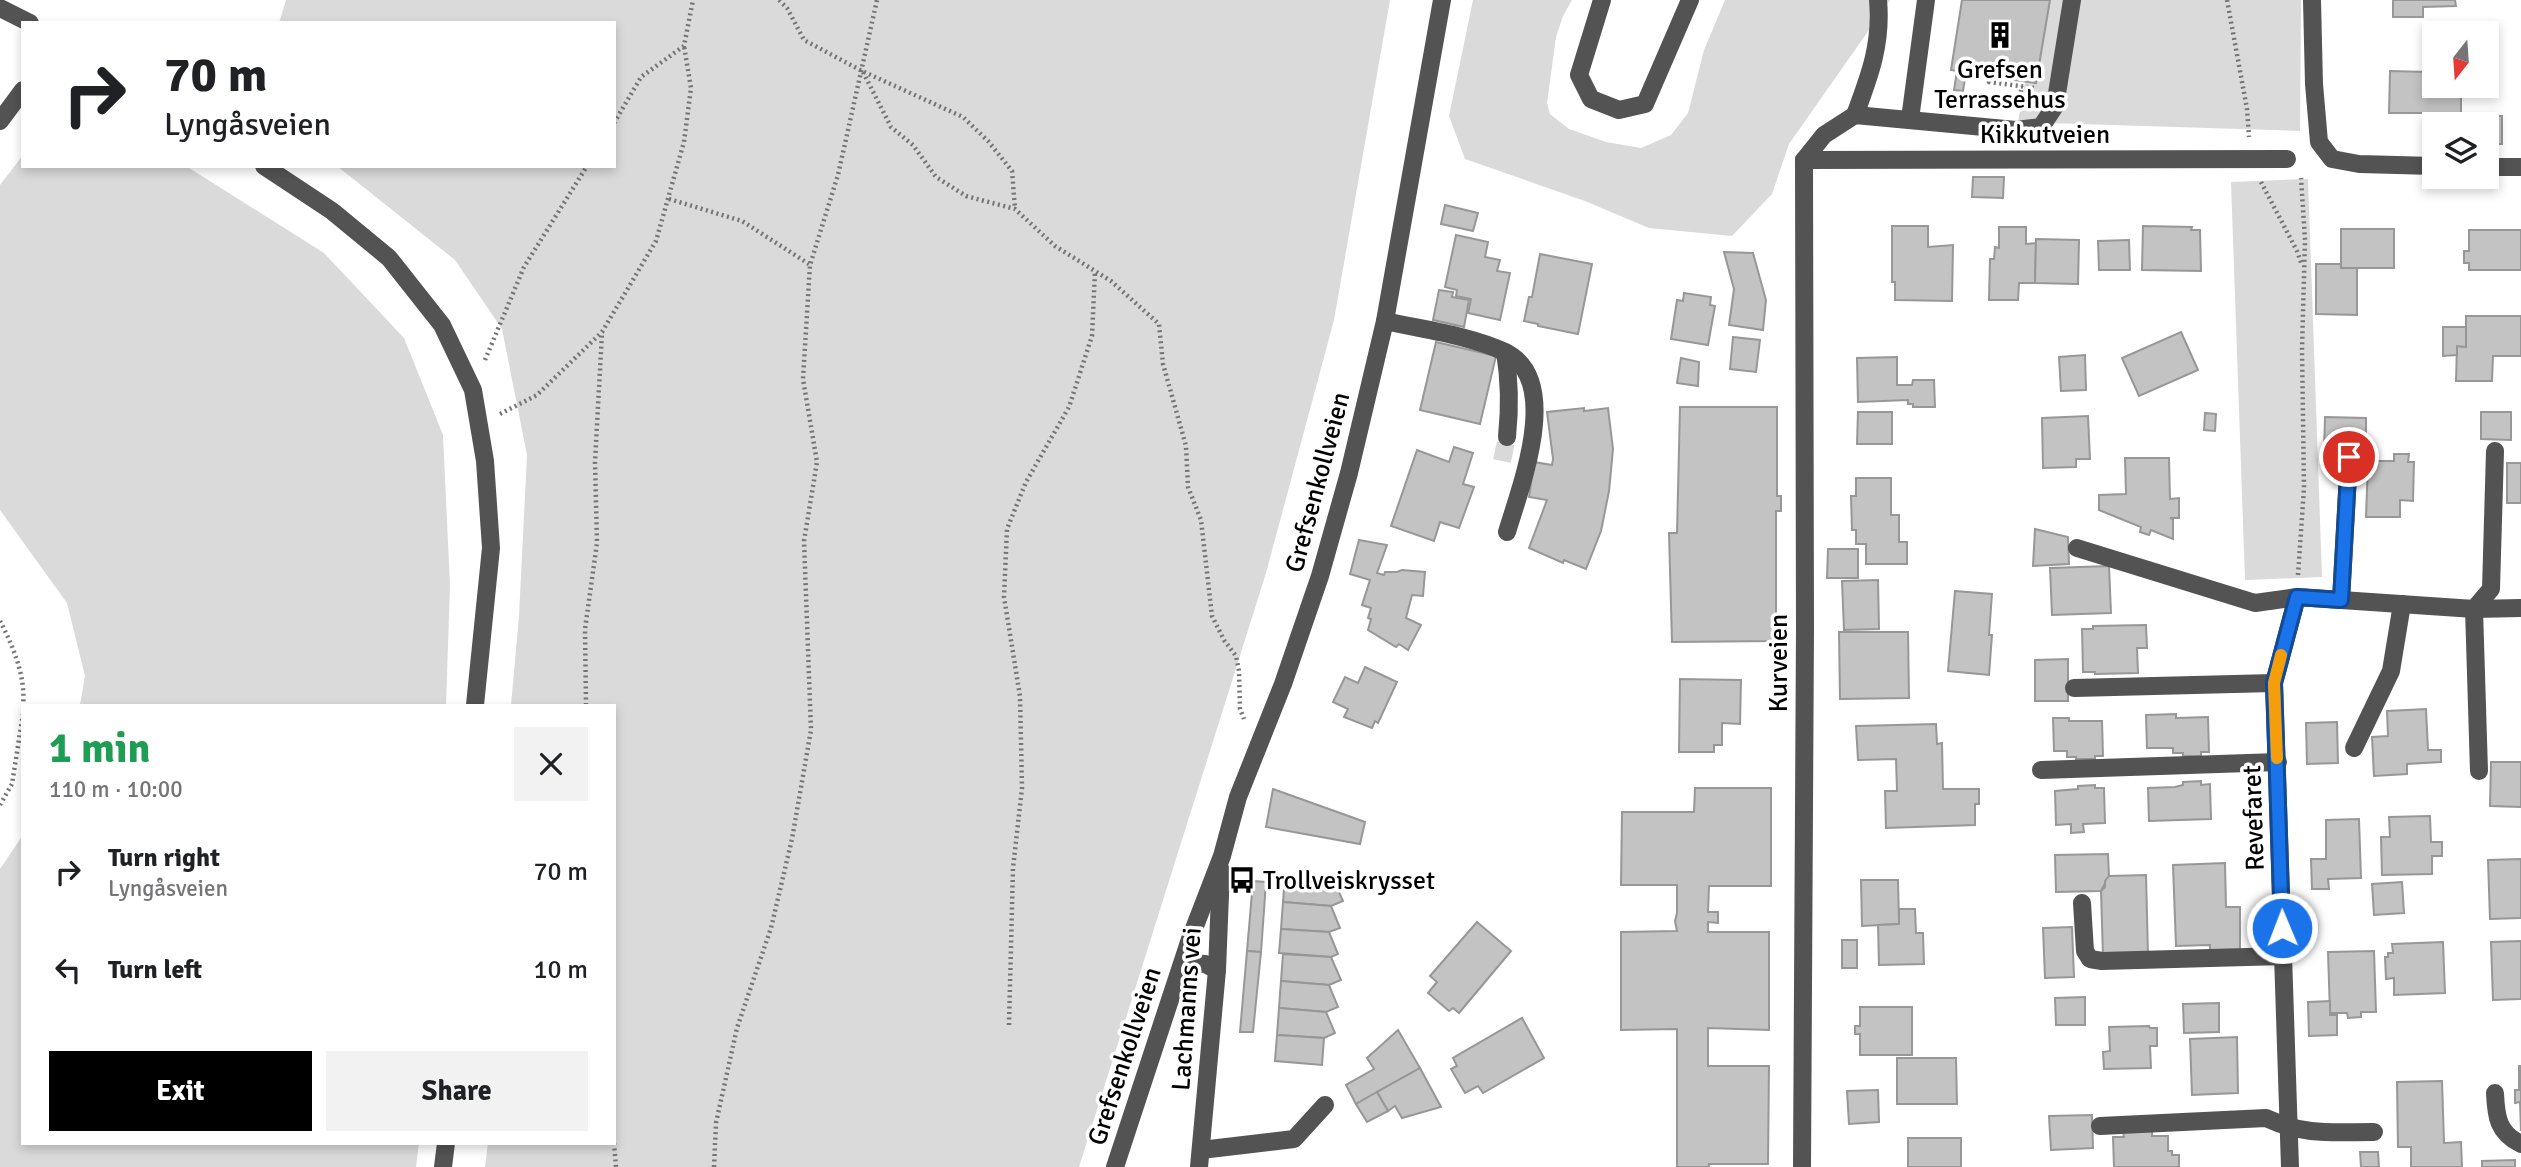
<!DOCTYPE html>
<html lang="en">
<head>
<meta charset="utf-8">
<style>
	:root { --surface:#fff; --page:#f2f2f2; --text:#202124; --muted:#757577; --accent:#000 }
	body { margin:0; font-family:Signika,sans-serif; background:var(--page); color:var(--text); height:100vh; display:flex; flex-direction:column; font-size:26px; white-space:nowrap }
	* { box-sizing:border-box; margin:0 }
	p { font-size:23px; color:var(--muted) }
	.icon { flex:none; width:38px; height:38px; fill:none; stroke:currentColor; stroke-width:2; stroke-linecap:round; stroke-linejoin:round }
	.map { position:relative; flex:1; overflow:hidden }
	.details { position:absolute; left:21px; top:704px; width:595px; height:441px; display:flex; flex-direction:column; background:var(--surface); border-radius:0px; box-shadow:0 4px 10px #0003 }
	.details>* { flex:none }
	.top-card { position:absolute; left:21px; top:21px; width:595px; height:147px; border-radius:0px; box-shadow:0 4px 10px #0003; background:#fff; color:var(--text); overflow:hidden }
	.needle { width:46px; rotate:197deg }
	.buttons { position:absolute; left:2422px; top:21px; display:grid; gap:14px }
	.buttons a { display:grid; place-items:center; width:77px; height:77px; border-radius:0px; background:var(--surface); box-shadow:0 4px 10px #0003; font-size:35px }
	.pin { position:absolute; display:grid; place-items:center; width:60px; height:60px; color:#fff; margin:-30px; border:4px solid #fff; border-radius:50%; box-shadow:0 2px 7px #0007 }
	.me { position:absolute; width:77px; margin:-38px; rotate:359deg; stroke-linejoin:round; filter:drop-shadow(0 0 5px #0008) }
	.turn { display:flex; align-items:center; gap:24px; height:147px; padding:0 28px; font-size:32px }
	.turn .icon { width:91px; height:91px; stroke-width:2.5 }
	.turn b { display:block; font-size:49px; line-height:60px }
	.round { display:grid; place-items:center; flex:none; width:74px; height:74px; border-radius:0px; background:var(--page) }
	.summary { display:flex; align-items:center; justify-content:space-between; height:119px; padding:0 28px }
	h1 { font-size:42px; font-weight:800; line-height:52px; color:#1e9e55 }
	.button { display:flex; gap:14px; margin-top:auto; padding:14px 28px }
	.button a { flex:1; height:80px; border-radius:0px; background:var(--accent); color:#fff; font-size:28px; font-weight:800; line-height:80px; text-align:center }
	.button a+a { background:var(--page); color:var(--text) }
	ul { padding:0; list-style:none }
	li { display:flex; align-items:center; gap:21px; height:98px; padding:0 28px }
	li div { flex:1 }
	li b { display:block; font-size:26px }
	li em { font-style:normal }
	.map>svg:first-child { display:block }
	.green { fill:#dadada }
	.building { fill:#c3c3c3; stroke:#979797; stroke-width:2 }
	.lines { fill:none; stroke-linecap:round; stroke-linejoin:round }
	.minor-tunnel { stroke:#d9d9d9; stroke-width:18; stroke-dasharray:18 9; stroke-linecap:butt }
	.path { stroke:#757575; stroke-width:4.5; stroke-dasharray:2 3.5; stroke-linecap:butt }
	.minor { stroke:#535353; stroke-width:18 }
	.route-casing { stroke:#114b97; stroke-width:18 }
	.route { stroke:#1a73e8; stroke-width:12 }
	.slow { stroke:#f59e0b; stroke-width:12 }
	.labels { text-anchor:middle; stroke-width:7; stroke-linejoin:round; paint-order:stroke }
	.poi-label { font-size:26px; fill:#000; stroke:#fff }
	.street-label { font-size:26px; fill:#000; stroke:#fff }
</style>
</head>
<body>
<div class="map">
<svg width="2521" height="1167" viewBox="0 0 2521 1167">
	<rect width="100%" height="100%" fill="#fff"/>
	<g class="green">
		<polygon points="286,0 1390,0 1334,320 1266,573 1079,1167 485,1167 488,1143 614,1143 614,705 511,705 519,616 527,455 502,329 455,260 337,166 614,166 614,23 279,23"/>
		<polygon points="1473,0 1572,0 1563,16 1556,37 1547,103 1550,114 1569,129 1606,142 1641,148 1671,135 1688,113 1704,50 1725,0 1890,0 1789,144 1772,194 1732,236 1649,228 1585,201 1465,159 1449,116"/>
		<polygon points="2039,0 2301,0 2300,131 2018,122"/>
		<polygon points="23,155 23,166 186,166 324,253 404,338 443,435 450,586 446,705 80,705 85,676 67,603 0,510 0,185"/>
		<polygon points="2308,179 2322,577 2245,580 2231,182"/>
		<polygon points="23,835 23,1143 419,1143 416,1167 0,1167 0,869"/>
	</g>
	<g class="building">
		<polygon points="1962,0 2050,0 2036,83 1966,73 1963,91 1954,90 1957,71 1951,70"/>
		<polygon points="2393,0 2455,0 2456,6 2423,7 2423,17 2393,17"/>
		<polygon points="2429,64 2434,64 2434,86 2461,86 2461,113 2389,113 2390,71 2429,72"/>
		<polygon points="2474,116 2502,116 2502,144 2487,144 2487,124 2474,124"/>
		<polygon points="1973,177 2004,177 2003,198 1972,197"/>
		<polygon points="1445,205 1478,213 1473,231 1441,224"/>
		<polygon points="1892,226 1928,226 1928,247 1953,245 1952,301 1895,300 1895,282 1892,282"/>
		<polygon points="2143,226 2192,227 2191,230 2200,230 2201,271 2142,270"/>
		<polygon points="1999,227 2026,227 2026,244 2036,243 2035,283 2019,283 2018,300 1989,300 1990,259 1994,259 1995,247 1999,248"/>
		<rect x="2341" y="229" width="53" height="39"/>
		<polygon points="2469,230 2521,230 2521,270 2469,270 2469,263 2464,263 2464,251 2469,251"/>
		<polygon points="1456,235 1488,242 1485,257 1500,260 1497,271 1510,273 1500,320 1468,313 1471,299 1456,296 1457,290 1445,287"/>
		<polygon points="2036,239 2079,240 2078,284 2035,283"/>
		<polygon points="2129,240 2130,270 2099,270 2098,241"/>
		<polygon points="1724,252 1753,253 1766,300 1763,330 1729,325 1734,289"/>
		<polygon points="1540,254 1592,264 1578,334 1538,326 1538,324 1524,321 1529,297 1532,297"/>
		<polygon points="2316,264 2341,264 2341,268 2357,268 2357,315 2316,314"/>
		<polygon points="1439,290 1453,292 1452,297 1469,300 1464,327 1433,320"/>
		<polygon points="1684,293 1711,297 1710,305 1715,306 1708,345 1671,339 1677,300 1683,301"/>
		<polygon points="2466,316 2521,316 2521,356 2493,356 2492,381 2456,381 2457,346 2466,347"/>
		<polygon points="2443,327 2466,327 2466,347 2457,346 2457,355 2443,356"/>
		<polygon points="2181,332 2198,370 2139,396 2122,358"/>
		<polygon points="1733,337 1760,340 1756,372 1730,369"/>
		<polygon points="1436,342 1496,356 1480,424 1420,410"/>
		<polygon points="2085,355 2086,390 2061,391 2059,357"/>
		<polygon points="1897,357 1897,385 1912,385 1913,380 1934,380 1935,407 1913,407 1913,404 1908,404 1908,400 1858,402 1857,358"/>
		<polygon points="1681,358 1699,362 1698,386 1677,383"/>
		<polygon points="1680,407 1777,407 1777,496 1781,496 1781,511 1776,511 1776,641 1672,642 1669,533 1677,533"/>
		<polygon points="1584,408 1584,411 1608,408 1613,449 1609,491 1601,531 1586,569 1564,560 1563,563 1529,548 1547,500 1529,497 1534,462 1552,465 1553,459 1547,412"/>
		<polygon points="1858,412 1892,412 1892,444 1857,444"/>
		<polygon points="2481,412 2511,412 2511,440 2481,439"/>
		<polygon points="2205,413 2216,414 2215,431 2204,430"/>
		<polygon points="2088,416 2090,459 2076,459 2076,467 2043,468 2042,418"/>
		<polygon points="2325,417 2366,418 2366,451 2324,450"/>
		<polygon points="1454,447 1473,453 1463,484 1474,487 1459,528 1440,522 1434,541 1391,526 1417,450 1449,462"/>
		<polygon points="2394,454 2409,454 2408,462 2414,462 2413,501 2400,500 2400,517 2366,517 2368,461 2394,461"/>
		<polygon points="2125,458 2169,458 2170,499 2179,498 2179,518 2170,518 2173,519 2173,539 2151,530 2149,535 2140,532 2141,527 2099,510 2099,495 2126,494"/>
		<rect x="2507" y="463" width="14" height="40"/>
		<polygon points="1856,478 1891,478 1891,515 1899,515 1899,542 1907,542 1907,564 1866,564 1866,544 1856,544 1856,530 1852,530 1851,496 1856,496"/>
		<polygon points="2035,529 2068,537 2069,564 2033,566"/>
		<polygon points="1359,540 1387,545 1377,573 1384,575 1385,572 1397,572 1402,570 1425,572 1423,596 1412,595 1406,618 1421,625 1408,650 1399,644 1396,647 1368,630 1371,619 1368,618 1371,608 1362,605 1370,580 1350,574"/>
		<polygon points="1828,549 1858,549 1858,578 1827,578"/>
		<polygon points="2109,566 2111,613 2052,615 2050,568"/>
		<polygon points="1878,580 1879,629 1844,630 1842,581"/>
		<polygon points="1955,591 1992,594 1989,635 1992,635 1989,675 1948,671"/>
		<polygon points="2146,625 2147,648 2137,648 2138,673 2095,674 2095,672 2083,672 2082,629 2093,629 2093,626"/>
		<polygon points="1839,632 1908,632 1909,698 1840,699"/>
		<polygon points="2068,659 2068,701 2035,701 2035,660"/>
		<polygon points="1365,667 1397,682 1378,723 1375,721 1372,728 1344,717 1348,709 1333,702 1345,677 1358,683"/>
		<polygon points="1680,679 1741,680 1740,724 1722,723 1722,745 1714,745 1714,752 1679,752"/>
		<polygon points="2426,709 2428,750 2441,750 2441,762 2407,764 2407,774 2374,776 2372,737 2388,736 2387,711"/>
		<polygon points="2176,714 2176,718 2208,717 2209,752 2201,752 2201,756 2183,756 2183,753 2173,753 2173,748 2147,748 2146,715"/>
		<polygon points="2053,718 2069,718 2069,721 2102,721 2103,756 2095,756 2095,759 2076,759 2076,757 2067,757 2067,751 2054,751"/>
		<polygon points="2337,722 2338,763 2307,764 2306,723"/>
		<polygon points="1936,724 1937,744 1942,743 1943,789 1979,789 1979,804 1975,804 1975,825 1886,828 1885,791 1897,791 1896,759 1858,760 1856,726"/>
		<polygon points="2491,762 2521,762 2521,807 2490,806"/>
		<polygon points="2201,781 2201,785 2210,784 2211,819 2149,821 2148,788 2175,787 2183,785 2183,782"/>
		<polygon points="2095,785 2095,788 2104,788 2105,823 2083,824 2084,832 2071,833 2071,824 2056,825 2055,791 2078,789 2078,786"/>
		<polygon points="1695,788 1771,788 1771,886 1709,886 1708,912 1718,912 1718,923 1708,922 1708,932 1769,932 1769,1030 1708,1028 1708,1066 1769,1066 1768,1164 1709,1164 1709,1167 1677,1167 1677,1029 1621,1030 1621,932 1677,931 1675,921 1677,913 1677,885 1621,885 1622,812 1694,812"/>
		<polygon points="1273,789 1365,822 1360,844 1266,827"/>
		<polygon points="2430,816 2431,842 2442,842 2442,856 2432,856 2432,874 2382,875 2381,837 2390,837 2389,817"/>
		<polygon points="2359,819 2361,878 2328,879 2329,889 2312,889 2311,859 2326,859 2326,820"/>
		<polygon points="2108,854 2109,876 2101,891 2056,892 2055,855"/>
		<polygon points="2521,859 2521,918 2490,919 2488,860"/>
		<polygon points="2225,863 2226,907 2240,907 2240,957 2210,958 2210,945 2176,946 2173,865"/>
		<polygon points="1285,875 1333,879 1343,901 1331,906 1283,902"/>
		<polygon points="2146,875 2148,955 2103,957 2101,891 2105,887 2105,881 2109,876"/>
		<polygon points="1861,880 1898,880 1899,924 1862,926"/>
		<polygon points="1253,881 1266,882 1261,952 1247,951"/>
		<polygon points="2402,882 2404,913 2374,915 2372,884"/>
		<polygon points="1283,902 1331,906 1340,928 1329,932 1281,929"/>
		<polygon points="1899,909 1915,909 1916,933 1923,933 1924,964 1879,965 1878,925 1899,924"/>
		<polygon points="1477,922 1511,951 1459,1013 1453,1008 1449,1011 1428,993 1437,982 1430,976"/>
		<polygon points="2072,927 2074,977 2045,978 2043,928"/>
		<polygon points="1281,929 1329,932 1338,954 1331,957 1279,953"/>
		<rect x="1842" y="940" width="15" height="28"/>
		<polygon points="2521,941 2521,999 2493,1000 2491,942"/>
		<polygon points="2443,942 2445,993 2394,995 2394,978 2386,979 2385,957 2388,957 2388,953 2393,953 2392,944"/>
		<polygon points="1247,951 1261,952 1253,1032 1240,1032"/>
		<polygon points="2374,951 2376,1012 2361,1012 2361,1017 2348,1018 2347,1013 2330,1013 2328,952"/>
		<polygon points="1283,954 1331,957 1341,980 1329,985 1281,981"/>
		<polygon points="1281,981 1329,985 1338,1007 1326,1012 1279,1008"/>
		<polygon points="2085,997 2085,1025 2056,1025 2055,998"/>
		<polygon points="2330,1001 2330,1015 2337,1015 2337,1035 2309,1036 2308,1002"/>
		<polygon points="2219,1003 2219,1032 2184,1033 2183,1004"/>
		<polygon points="1860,1007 1912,1007 1912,1055 1860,1055 1860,1034 1855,1034 1855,1026 1860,1026"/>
		<polygon points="1279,1008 1326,1012 1335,1033 1324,1038 1277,1035"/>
		<polygon points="1522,1018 1544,1058 1483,1093 1478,1086 1465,1093 1451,1069 1457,1066 1453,1058"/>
		<polygon points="2149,1026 2150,1028 2157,1028 2157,1046 2150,1046 2151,1068 2104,1069 2103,1052 2110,1051 2109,1027"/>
		<polygon points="1398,1030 1420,1068 1356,1104 1346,1085 1374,1069 1367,1058"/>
		<polygon points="1277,1035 1324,1038 1322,1065 1275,1061"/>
		<polygon points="2237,1037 2238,1093 2192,1095 2190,1039"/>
		<polygon points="1897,1058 1956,1058 1957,1104 1897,1104"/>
		<polygon points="2519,1066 2521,1066 2521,1131 2520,1102 2515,1103 2515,1090 2519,1090"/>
		<polygon points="1420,1068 1441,1107 1402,1118 1395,1106 1388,1111 1377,1092"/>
		<polygon points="2442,1081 2444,1143 2461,1142 2462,1167 2411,1167 2411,1147 2398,1147 2397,1082"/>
		<polygon points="1878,1090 1879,1122 1849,1124 1847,1091"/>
		<polygon points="1377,1092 1388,1111 1367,1122 1356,1104"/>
		<polygon points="2092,1115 2093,1148 2051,1150 2049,1116"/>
		<polygon points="2152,1130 2152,1136 2168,1136 2168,1151 2172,1151 2172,1155 2179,1155 2179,1167 2114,1167 2113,1137 2124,1137 2123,1131"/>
		<rect x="1908" y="1138" width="53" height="29"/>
		<polygon points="2360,1152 2378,1152 2379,1167 2361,1167"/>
		<polygon points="2515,1160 2515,1167 2482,1167 2482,1161"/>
	</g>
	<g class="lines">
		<polyline class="minor-tunnel" points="1502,461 1507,437"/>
		<g class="path">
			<polyline points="779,0 787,8 804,40 862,71 963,117 988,141 1012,171 1015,209"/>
			<polyline points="2227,0 2247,109 2249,137"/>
			<polyline points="863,72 891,127 913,145 936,177 966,196 1015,209 1055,246 1111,281 1159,324 1163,364 1186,446 1188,487 1201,520 1212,616 1224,640 1236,656 1239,671 1240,709 1244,719"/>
			<polyline points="1990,76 1989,82 2034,88"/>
			<polyline points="2017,108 2022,86"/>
			<polyline points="614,123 641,77 684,46 693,0"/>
			<polyline points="2261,182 2297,251 2302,265"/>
			<polyline points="669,199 742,221 809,264"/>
			<polyline points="485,360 524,267 587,166"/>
			<polyline points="500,414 537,395 602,332 656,241 684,142 691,88 684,46"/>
			<polyline points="2298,575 2304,488 2302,349 2305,240 2301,178"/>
			<path d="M0,621C13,646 26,677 23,705"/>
			<polyline points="586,705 585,629 597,543 595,462 602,333"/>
			<polyline points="0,805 12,784 23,714"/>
			<polyline points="1009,1025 1013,868 1022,788 1020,696 1004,597 1007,529 1026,482 1069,407 1092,336 1095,271"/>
			<polyline points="614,1143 616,1167"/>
			<polyline points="714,1167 716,1123 737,1028 771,928 792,839 811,730 804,541 817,462 803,379 810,265 838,175 877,0"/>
		</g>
		<g class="minor">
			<polyline points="1602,0 1579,75 1591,99 1619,110 1645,104 1690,0"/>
			<polyline points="2312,0 2314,84 2319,142 2332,159 2359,164 2434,166"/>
			<polyline points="0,8 30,23"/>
			<path d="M1855,115C1870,75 1882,43 1878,0"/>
			<polyline points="1910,119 1926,0"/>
			<polyline points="0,121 23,90"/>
			<polyline points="1804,160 2287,159"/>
			<polyline points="1804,160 1824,135 1855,115 2016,130 2041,127 2055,106 2072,0"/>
			<polyline points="264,166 332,211 389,258 442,325 473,390 485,461 491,548 475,705"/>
			<polyline points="2487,167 2521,167"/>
			<path d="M1385,321C1425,330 1468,335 1505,352C1563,380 1520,488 1507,532"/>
			<path d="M1505,352C1510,382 1510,408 1507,437"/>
			<polyline points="2077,548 2255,603 2297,597 2474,609 2521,608"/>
			<polyline points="2341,600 2349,457"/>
			<polyline points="2074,688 2274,683"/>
			<polyline points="2354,748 2391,671 2402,604"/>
			<polyline points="2041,770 2278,762"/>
			<polyline points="2479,771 2474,609 2491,589 2495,451"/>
			<polyline points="2082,903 2085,951 2090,959 2102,961 2283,956"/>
			<polyline points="1183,962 1205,964 1217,970"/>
			<path d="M2495,1093C2496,1117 2498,1133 2521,1144"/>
			<path d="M2100,1126L2266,1118C2305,1136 2333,1132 2374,1132"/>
			<polyline points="1201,1150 1294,1139 1325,1105"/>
			<polyline points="443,1167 446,1143"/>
			<polyline points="1115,1167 1190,939 1222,856 1238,797 1283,684 1320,576 1349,473 1385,321 1442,0"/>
			<polyline points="1199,1167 1217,970 1221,870"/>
			<polyline points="1802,1167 1805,628 1804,160"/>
			<polyline points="2290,1167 2274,683 2297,597"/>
		</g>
	</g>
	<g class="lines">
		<defs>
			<polyline id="route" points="2282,928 2274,683 2297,597 2341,600 2349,457"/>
		</defs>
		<use href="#route" class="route-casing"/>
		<use href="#route" class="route"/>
		<polyline class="slow" points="2277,758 2274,683 2281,655"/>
	</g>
	<defs>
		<symbol id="building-bare" viewBox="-9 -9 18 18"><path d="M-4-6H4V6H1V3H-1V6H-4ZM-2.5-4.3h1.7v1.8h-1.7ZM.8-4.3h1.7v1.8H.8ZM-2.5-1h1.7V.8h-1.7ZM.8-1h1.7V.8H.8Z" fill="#000" stroke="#fff" stroke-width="2.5" paint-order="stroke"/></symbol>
		<symbol id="bus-bare" viewBox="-9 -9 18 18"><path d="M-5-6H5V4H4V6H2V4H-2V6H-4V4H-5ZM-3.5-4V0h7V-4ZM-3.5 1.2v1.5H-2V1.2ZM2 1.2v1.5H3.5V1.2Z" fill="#000" stroke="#fff" stroke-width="2.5" paint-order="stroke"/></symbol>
	</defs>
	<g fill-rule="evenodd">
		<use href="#building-bare" x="1981" y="16" width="38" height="38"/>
		<use href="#bus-bare" x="1223" y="861" width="38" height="38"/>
	</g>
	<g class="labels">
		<g class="poi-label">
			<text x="2000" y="78">Grefsen<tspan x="2000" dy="30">Terrassehus</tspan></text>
			<text x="1263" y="889" text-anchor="start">Trollveiskrysset</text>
		</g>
		<g class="street-label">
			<text x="2045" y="143">Kikkutveien</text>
			<text transform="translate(1317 482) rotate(-75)" y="9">Grefsenkollveien</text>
			<text transform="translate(1778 663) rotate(-90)" y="9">Kurveien</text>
			<text transform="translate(2253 818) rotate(-92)" y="9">Revefaret</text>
			<text transform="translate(1186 1009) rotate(-86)" y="9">Lachmanns vei</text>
			<text transform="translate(1124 1056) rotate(-72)" y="9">Grefsenkollveien</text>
		</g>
	</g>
</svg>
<div class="buttons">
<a><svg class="needle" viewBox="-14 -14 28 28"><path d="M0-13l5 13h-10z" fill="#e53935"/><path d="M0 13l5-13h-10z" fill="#757577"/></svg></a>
<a><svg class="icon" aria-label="layers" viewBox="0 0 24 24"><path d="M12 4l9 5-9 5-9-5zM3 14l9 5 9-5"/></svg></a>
</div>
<div class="pin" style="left:2349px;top:457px;background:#d93025"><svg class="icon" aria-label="arrive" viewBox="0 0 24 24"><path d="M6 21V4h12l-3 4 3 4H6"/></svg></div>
<svg class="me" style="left:2282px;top:928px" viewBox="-20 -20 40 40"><circle r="17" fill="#1a73e8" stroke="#fff" stroke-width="3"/><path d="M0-11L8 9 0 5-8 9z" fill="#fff"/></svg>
<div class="top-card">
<div class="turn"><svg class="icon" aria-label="right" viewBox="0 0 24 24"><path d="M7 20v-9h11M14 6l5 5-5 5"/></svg><div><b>70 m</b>Lyngåsveien</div></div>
</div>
<section class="details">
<div class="summary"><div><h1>1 min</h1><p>110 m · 10:00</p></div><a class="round"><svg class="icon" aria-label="close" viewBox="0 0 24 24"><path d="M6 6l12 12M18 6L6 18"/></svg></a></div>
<ul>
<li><svg class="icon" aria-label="right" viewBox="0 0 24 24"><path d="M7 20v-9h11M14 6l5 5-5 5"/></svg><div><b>Turn right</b><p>Lyngåsveien</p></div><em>70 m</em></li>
<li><svg class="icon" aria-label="left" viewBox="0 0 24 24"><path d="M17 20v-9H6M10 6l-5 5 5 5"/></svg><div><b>Turn left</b></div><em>10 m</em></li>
</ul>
<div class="button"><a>Exit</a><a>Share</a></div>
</section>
</div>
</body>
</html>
